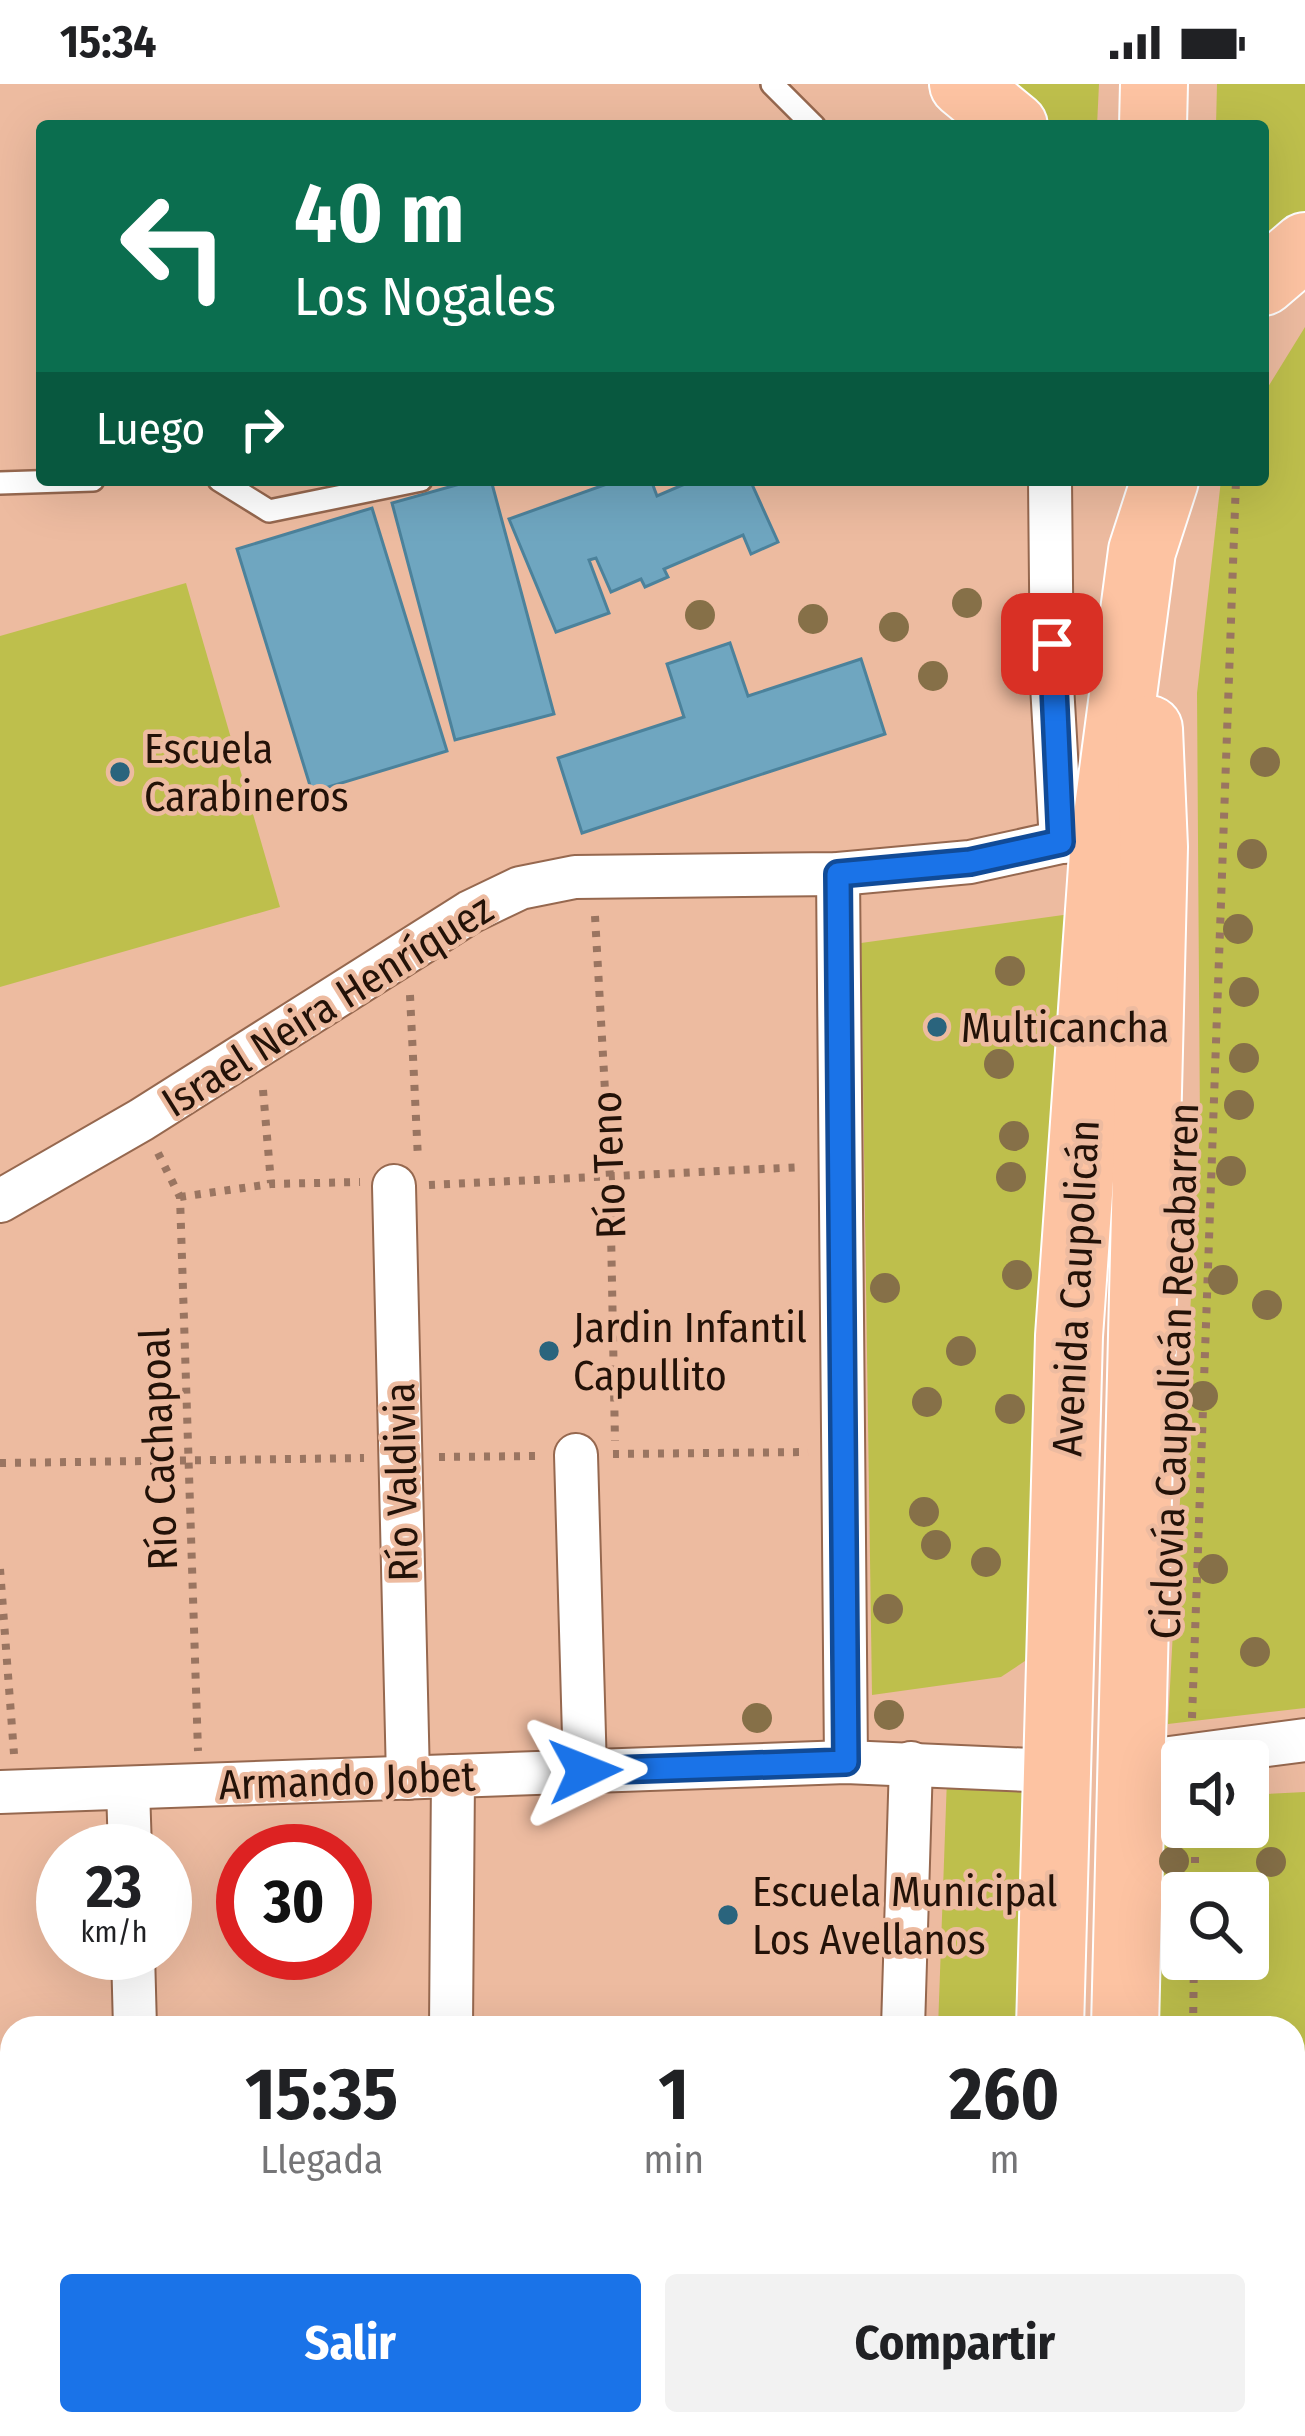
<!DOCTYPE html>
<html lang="es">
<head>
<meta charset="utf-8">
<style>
	:root { --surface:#fff; --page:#f2f2f2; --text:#202124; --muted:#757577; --accent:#1a73e8 }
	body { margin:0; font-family:"Fira Sans Condensed",sans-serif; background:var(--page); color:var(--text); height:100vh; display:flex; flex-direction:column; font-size:45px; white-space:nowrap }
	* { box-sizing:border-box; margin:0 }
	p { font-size:39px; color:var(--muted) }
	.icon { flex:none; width:66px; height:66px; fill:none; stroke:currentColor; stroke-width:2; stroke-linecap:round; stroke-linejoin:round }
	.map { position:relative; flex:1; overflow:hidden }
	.sheet { position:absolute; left:0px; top:1932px; width:1305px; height:420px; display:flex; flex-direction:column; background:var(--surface); border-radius:36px 36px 0 0; box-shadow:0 12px 48px #0002 }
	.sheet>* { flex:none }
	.hud { position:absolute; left:36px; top:36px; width:1233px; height:366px; border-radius:12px; box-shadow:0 12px 48px #0002; background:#0b6e4f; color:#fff; overflow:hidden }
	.buttons { position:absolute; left:1161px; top:1656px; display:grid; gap:24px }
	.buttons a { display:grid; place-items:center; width:108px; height:108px; border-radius:12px; background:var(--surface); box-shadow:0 12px 48px #0002; font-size:60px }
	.speed { position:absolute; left:36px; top:1740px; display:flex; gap:24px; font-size:60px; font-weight:700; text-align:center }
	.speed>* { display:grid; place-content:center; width:156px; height:156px; border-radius:50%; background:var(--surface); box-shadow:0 12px 48px #0002; line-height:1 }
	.speed small { font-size:30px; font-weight:400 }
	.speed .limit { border:18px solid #d22; background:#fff; color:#111 }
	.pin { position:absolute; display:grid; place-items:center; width:102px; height:102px; color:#fff; margin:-51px; border-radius:24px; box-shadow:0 6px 18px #0006 }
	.me { position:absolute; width:132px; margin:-66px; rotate:88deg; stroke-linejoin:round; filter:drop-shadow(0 0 9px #0008) }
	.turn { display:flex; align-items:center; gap:42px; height:252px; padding:0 60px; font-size:54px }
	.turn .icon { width:156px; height:156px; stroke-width:2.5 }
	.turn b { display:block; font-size:84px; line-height:102px }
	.then { display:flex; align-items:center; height:114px; padding:0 60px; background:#0003; gap:24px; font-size:45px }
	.eta { display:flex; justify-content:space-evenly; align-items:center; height:204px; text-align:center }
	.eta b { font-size:72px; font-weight:700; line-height:84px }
	.cta { display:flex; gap:24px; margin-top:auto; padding:24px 60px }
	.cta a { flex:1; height:138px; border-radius:12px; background:var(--accent); color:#fff; font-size:48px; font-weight:700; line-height:138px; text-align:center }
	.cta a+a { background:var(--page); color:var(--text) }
	.status { display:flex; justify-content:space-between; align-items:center; height:84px; padding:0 60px; background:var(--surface); direction:ltr }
	.status svg { height:33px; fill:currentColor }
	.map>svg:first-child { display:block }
	.green { fill:#bebf4c; fill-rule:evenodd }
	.building { fill:#6fa6c0; stroke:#4c829b; stroke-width:3 }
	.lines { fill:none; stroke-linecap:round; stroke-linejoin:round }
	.lane-casing { stroke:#96684f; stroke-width:26 }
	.street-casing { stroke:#96684f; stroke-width:46 }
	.primary-casing { stroke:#fff; stroke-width:70 }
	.path { stroke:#9a7561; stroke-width:8; stroke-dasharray:6 9; stroke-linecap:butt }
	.lane { stroke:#fff; stroke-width:21 }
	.street { stroke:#fff; stroke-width:42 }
	.primary { stroke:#fdc3a2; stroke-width:66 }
	.tree { fill:#867048 }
	.route-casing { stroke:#114b97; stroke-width:30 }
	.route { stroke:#1a73e8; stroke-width:21 }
	.poi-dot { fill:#2a647d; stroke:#edbba0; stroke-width:4.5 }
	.labels { text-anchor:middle; stroke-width:9; stroke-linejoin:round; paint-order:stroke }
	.poi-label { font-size:42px; fill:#231208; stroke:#edbba0; text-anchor:start }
	.street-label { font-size:42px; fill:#231208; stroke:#edbba0 }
</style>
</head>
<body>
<div class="status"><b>15:34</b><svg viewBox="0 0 49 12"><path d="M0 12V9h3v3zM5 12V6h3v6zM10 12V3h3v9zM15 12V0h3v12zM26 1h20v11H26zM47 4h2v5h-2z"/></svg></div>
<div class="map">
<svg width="1305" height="2352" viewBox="0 0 1305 2352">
	<rect width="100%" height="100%" fill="#edbba0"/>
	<g class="green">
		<polygon points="984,0 1099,0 1097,42 1031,42"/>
		<polygon points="1217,0 1305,0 1305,144 1263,173 1263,42 1216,42"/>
		<polygon points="1305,243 1305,1624 1168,1640 1200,1045 1197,609 1221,396 1263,396 1263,311"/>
		<polygon points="186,499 280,823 0,903 0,552"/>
		<polygon points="1085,828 1034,1550 1025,1577 1001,1593 872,1611 861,859"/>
		<polygon points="947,1694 1029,1695 1023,1944 938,1944"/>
		<path d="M1305,1708V2352H1150V2340H1293V1944H1153L1155,1762L1182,1729V1743H1248V1711ZM1182,1809H1248V1875H1182Z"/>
	</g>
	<g class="building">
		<polygon points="474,396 491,396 554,630 455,656 392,419"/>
		<polygon points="618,396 651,396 657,412 694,396 750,396 778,458 751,470 743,451 664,485 668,493 645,503 641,495 611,508 596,474 589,476 609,529 556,548 509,435"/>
		<polygon points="372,424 447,667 312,708 237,465"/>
		<polygon points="730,559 748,612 861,575 885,650 582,749 558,674 684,633 667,580"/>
	</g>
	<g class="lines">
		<defs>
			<g id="lane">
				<polyline points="772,0 814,42"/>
				<polyline points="219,396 269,427 421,396"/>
				<polyline points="0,399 93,396"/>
			</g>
			<g id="street">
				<polyline points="1050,396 1052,601 1061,758"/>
				<polyline points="838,790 846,1678"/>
				<polyline points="394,1102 408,1694"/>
				<polyline points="0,1117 141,1036 470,828 520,804 575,793 838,790 970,778 1061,758 1104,755"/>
				<polyline points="576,1371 585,1687"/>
				<polyline points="1132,1679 1305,1656"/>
				<polyline points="128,1704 130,1767"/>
				<polyline points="0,1708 846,1678 1054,1687"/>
				<polyline points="133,1869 135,1944"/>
				<polyline points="451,1944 453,1692"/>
				<polyline points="903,1944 911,1679"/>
				<polyline points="0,2064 12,2064"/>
				<polyline points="0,2332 12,2331"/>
				<polyline points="141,2340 142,2352"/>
				<polyline points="450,2340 450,2352"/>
				<polyline points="890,2352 890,2340"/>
			</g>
			<g id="primary">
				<polyline points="963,0 1014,42"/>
				<polyline points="1153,42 1154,0"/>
				<polyline points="1263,198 1305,162"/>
				<polyline points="1050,1944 1069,1252 1104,755 1142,467 1165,396"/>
				<polyline points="1125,1944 1154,763 1149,645"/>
				<polyline points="1043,2352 1043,2340"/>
				<polyline points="1117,2352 1117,2340"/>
			</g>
		</defs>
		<use href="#lane" class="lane-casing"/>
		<use href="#street" class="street-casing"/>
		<use href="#primary" class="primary-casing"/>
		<g class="path">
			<polyline points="595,832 610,1094 615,1357"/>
			<polyline points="410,911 418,1075"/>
			<polyline points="263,1006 271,1099"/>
			<polyline points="158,1069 180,1113 198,1667"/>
			<polyline points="429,1101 803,1083"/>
			<polyline points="180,1113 271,1100 360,1098"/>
			<polyline points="613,1370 808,1368"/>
			<polyline points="439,1373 538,1372"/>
			<polyline points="0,1379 364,1374"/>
			<polyline points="0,1485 14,1670"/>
			<polyline points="1192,1634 1236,396"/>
			<polyline points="1195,1809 1195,1743"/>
			<polyline points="1193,1944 1194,1875"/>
			<polyline points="1188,2352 1188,2340"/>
		</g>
		<use href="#lane" class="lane"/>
		<use href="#street" class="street"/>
		<use href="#primary" class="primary"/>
	</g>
	<g class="tree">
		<circle cx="967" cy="519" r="15"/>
		<circle cx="700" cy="531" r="15"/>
		<circle cx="813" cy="535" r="15"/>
		<circle cx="894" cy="543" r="15"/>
		<circle cx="933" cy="592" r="15"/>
		<circle cx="1265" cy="678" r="15"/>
		<circle cx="1252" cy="770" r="15"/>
		<circle cx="1238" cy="845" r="15"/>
		<circle cx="1010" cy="887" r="15"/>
		<circle cx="1244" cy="908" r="15"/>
		<circle cx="1244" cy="974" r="15"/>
		<circle cx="999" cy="980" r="15"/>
		<circle cx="1239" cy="1021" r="15"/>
		<circle cx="1014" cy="1052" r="15"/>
		<circle cx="1231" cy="1087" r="15"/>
		<circle cx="1011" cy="1093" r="15"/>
		<circle cx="1017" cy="1191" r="15"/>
		<circle cx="1223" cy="1196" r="15"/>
		<circle cx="885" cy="1204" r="15"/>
		<circle cx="1267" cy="1221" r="15"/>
		<circle cx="961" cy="1267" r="15"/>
		<circle cx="1203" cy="1312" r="15"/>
		<circle cx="927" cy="1318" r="15"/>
		<circle cx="1010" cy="1325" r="15"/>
		<circle cx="924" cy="1428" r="15"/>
		<circle cx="936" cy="1461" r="15"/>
		<circle cx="986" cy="1478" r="15"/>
		<circle cx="1213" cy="1485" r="15"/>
		<circle cx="888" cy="1525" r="15"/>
		<circle cx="1255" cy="1568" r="15"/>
		<circle cx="889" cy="1631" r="15"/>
		<circle cx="757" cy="1634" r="15"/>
		<circle cx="1174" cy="1777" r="15"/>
		<circle cx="1271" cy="1778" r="15"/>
	</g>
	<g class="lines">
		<defs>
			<polyline id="route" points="585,1687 846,1678 838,790 970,778 1061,758 1052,560"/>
		</defs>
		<use href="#route" class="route-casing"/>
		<use href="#route" class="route"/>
	</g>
	<g class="poi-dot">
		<circle cx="120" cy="688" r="12"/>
		<circle cx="937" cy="943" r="12"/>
		<circle cx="549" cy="1267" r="12"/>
		<circle cx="728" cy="1831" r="12"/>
	</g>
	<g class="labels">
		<g class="poi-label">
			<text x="144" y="679">Escuela<tspan x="144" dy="48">Carabineros</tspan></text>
			<text x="961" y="958">Multicancha</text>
			<text x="573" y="1258">Jardin Infantil<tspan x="573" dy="48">Capullito</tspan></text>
			<text x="752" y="1822">Escuela Municipal<tspan x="752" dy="48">Los Avellanos</tspan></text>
		</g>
		<g class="street-label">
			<text transform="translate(327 921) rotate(-32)" y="15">Israel Neira Henríquez</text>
			<text transform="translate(608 1081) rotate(-92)" y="15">Río Teno</text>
			<text transform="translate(1075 1204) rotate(-87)" y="15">Avenida Caupolicán</text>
			<text transform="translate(1174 1287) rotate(-88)" y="15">Ciclovía Caupolicán Recabarren</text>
			<text transform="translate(158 1365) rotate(-92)" y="15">Río Cachapoal</text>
			<text transform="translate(401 1398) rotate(-91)" y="15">Río Valdivia</text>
			<text transform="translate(347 1696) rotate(-2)" y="15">Armando Jobet</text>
		</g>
	</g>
</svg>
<div class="buttons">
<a><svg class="icon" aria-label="sound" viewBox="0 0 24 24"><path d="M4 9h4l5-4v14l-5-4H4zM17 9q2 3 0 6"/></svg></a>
<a><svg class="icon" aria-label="search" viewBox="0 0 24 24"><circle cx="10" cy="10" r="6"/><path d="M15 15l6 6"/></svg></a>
</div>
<div class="speed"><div>23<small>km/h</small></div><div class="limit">30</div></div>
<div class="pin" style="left:1052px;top:560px;background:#d93025"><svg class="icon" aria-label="arrive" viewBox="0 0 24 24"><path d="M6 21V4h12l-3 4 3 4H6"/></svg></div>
<svg class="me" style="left:585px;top:1687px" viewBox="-20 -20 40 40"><path d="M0-17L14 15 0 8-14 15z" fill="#1a73e8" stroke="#fff" stroke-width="4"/></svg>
<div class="hud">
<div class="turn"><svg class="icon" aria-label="left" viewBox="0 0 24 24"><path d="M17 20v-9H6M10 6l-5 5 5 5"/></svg><div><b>40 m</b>Los Nogales</div></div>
<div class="then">Luego<svg class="icon" aria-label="right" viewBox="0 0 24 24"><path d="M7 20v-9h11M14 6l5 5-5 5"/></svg></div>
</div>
<section class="sheet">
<div class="eta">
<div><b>15:35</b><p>Llegada</p></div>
<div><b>1</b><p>min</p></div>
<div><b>260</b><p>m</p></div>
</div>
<div class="cta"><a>Salir</a><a>Compartir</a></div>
</section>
</div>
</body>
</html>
